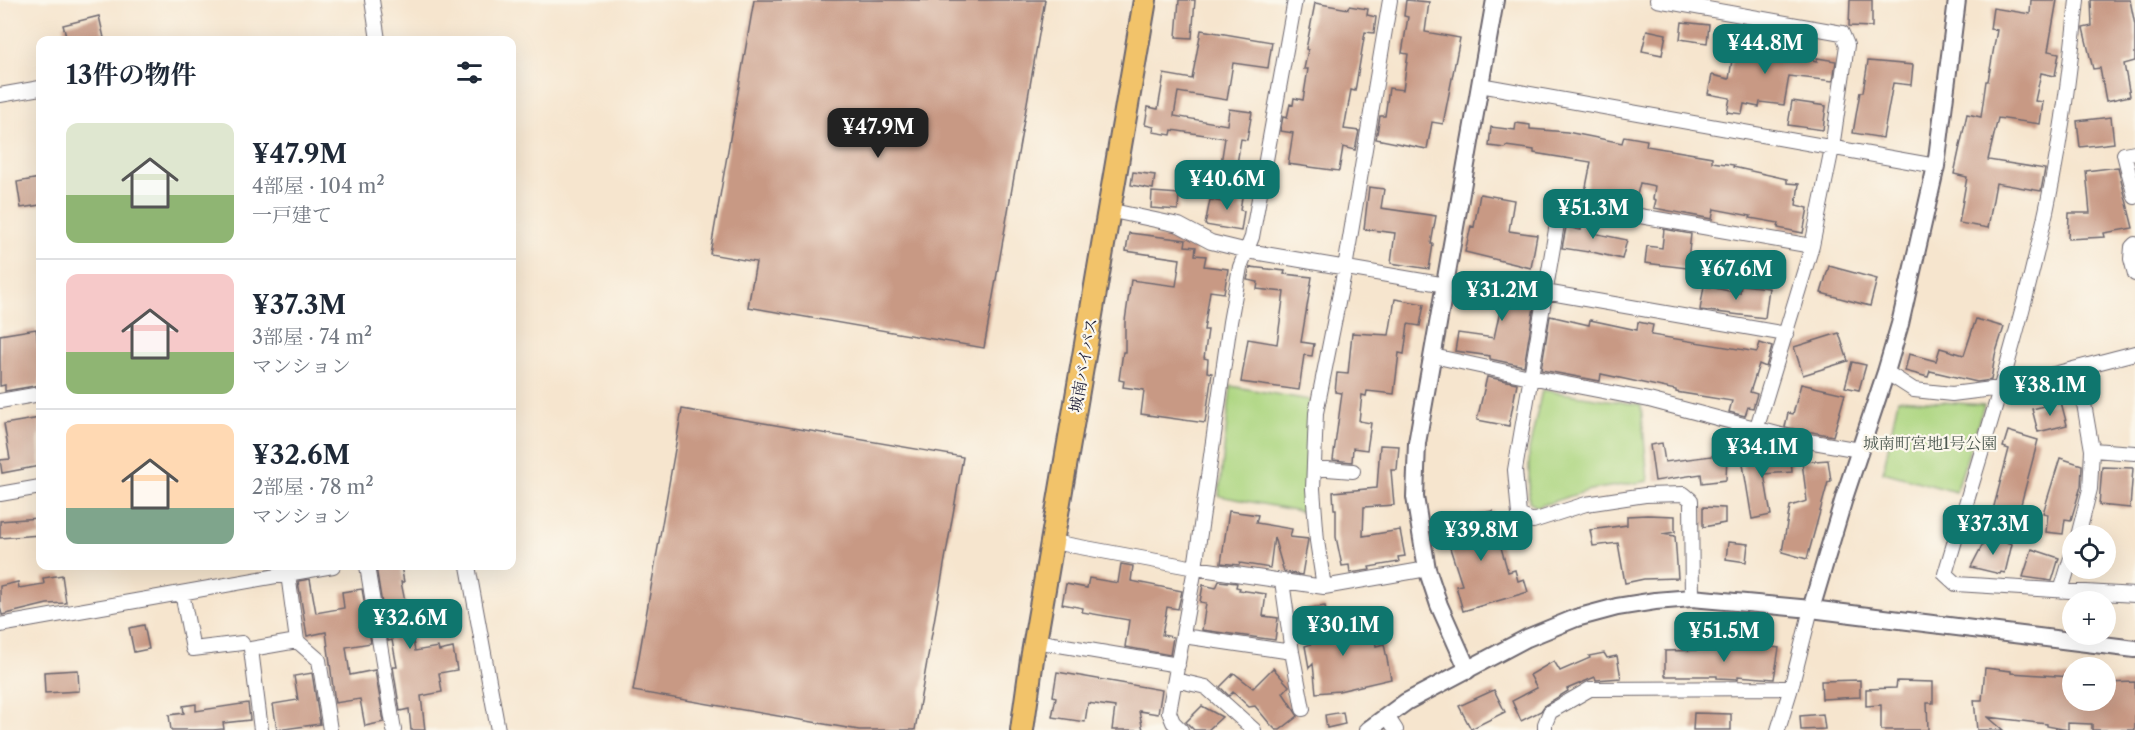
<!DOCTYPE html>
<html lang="ja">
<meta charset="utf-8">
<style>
:root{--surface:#fff;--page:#f6f6f7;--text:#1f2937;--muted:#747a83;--line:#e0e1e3;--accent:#0f766e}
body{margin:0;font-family:"Libre Caslon Text","Noto Serif JP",serif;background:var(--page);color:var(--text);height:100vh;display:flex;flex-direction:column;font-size:22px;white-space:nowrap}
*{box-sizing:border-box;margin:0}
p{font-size:20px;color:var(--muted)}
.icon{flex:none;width:33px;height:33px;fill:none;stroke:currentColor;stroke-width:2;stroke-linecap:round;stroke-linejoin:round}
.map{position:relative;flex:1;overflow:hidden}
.sheet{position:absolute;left:36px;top:36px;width:480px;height:534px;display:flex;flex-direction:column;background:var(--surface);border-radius:12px;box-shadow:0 6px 24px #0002}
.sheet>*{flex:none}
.fabs{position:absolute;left:2062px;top:525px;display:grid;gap:12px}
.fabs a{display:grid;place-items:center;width:54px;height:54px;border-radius:50%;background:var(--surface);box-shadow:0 6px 24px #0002;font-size:30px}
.price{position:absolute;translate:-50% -51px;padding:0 14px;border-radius:12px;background:var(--accent);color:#fff;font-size:20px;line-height:39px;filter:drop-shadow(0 2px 3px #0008)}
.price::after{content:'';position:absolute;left:50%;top:36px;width:18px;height:14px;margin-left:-9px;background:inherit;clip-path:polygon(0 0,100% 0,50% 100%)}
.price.active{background:#222;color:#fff}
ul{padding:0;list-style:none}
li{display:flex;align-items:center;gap:18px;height:150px;padding:0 30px}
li+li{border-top:2px solid var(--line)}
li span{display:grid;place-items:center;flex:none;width:168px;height:120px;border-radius:12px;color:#555}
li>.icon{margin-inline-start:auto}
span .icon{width:72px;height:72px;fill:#fffc;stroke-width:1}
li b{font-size:26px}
h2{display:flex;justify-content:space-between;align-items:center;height:72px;padding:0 30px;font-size:26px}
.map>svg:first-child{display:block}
.green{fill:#add681;stroke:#687c5e;stroke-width:1.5}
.building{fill:#c89984}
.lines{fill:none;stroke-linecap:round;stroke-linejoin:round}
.minor-casing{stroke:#6c666e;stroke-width:16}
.tertiary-casing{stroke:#6c666e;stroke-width:20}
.trunk-casing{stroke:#6c666e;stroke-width:26}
.minor{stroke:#fff;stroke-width:14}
.tertiary{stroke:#fff;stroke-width:16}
.trunk{stroke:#f2c36a;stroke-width:22}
.labels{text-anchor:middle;stroke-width:4.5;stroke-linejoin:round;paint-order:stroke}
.street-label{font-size:16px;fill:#22223b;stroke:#fbf7ec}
.park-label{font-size:16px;fill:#4c5850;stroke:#fbf7ec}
</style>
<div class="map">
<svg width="2135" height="730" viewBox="0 0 2135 730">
<rect width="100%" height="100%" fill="#fbf7ec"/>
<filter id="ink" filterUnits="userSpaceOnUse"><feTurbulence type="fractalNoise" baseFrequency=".0167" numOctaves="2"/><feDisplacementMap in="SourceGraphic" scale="12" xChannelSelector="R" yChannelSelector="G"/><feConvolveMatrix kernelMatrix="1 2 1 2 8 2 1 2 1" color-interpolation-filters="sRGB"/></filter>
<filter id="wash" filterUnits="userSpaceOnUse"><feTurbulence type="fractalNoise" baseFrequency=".008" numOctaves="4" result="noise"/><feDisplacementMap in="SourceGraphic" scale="24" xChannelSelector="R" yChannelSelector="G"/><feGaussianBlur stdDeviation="1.35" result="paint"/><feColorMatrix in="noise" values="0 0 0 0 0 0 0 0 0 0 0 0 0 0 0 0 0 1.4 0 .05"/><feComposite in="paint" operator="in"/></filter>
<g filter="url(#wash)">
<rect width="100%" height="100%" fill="#f6e5ce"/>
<path class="green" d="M1231 386 1310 400 1305 512 1219 496Z
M1542 390 1641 405 1648 481 1590 490 1537 507 1529 501V450Z
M1898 399 1984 405 1956 492 1883 472Z"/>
<g id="blocks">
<path class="building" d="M754 0H1045L984 348 748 307 756 262 710 254Z
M1179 0H1195L1192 38 1176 37Z
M1406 0 1429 2 1425 32 1460 38 1443 124 1432 122 1427 149 1376 139 1380 116H1385L1389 88 1403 90 1408 54 1402 53 1408 17 1404 16Z
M1850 0H1872V27L1849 26Z
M2031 0H2057L2048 51 2059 53 2055 76 2041 73 2035 101 2043 102 2040 124 1998 118 1988 160 2045 169 2041 191 1996 183 1988 228 1959 223 1967 177 1954 174 1967 114 1981 117 1986 81H1988L1997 30 1990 29 1993 8 2030 14Z
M2091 0H2130L2135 25V61L2124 64 2130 96 2106 101 2100 68 2093 69 2083 28 2092 26Z
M1315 3 1348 9 1349 6 1368 9 1367 15 1376 17 1374 33 1365 32 1355 91 1351 90 1344 129 1359 131 1355 150 1343 147 1339 171 1288 164 1293 133 1280 131 1283 117 1287 118 1290 104 1293 105 1294 98 1303 100 1308 69H1304L1308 50 1306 49Z
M99 16 104 38 92 40H67L63 25Z
M1682 22 1709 25 1707 43 1680 39Z
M1201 30 1272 42 1268 68 1233 63 1227 100 1178 92 1174 116 1227 125 1229 109 1252 112 1247 140 1241 139 1237 164 1242 165 1239 179 1219 176 1225 138 1172 130 1171 135 1153 132 1154 127 1145 125 1148 107 1158 109 1164 74 1192 79Z
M1647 30 1666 34 1662 55 1642 51Z
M1735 41 1786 48 1785 55 1817 61V58L1836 61 1833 81 1789 76 1784 105 1760 102 1759 107 1744 104 1742 114 1727 112 1730 98 1708 94 1712 75 1729 79Z
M1868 61 1913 65 1911 85 1893 83 1883 138 1853 133 1860 92H1863Z
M1792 101 1826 106 1823 130 1788 125Z
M2111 117 2114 143 2080 147 2077 121Z
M1516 123 1530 125V129L1567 132 1622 143 1624 136 1647 140 1646 146 1712 157V162L1734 165 1733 167 1787 179V183L1799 184 1796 205 1808 208 1803 233 1778 228 1779 223 1750 218 1751 216 1714 209 1712 219 1654 208 1656 200 1653 199 1655 186 1640 183 1637 195 1624 192 1621 203 1584 197 1591 162 1534 153V150L1506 146 1505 148 1489 146 1491 127 1515 130Z
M2118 167 2133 228 2104 233 2105 237 2068 239 2069 213H2090L2086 171Z
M1133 172 1155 175 1153 189 1131 185Z
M40 178V205L21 208 17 182Z
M1232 183 1244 185 1240 210 1244 211 1241 231 1205 225 1210 200 1228 203Z
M1369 187 1384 189 1381 208 1436 216 1431 244H1433L1429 269 1391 263 1395 233 1364 229Z
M1152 192 1179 194 1178 210 1151 208Z
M1480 194 1514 200 1509 231 1537 235 1531 268 1465 252 1471 226 1474 227Z
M1583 215 1595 217 1593 233 1627 240 1622 259 1588 251V252L1562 248 1566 227 1581 230Z
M1664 229 1691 234 1687 268 1645 263 1647 246 1662 248Z
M1129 233 1186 240 1185 246 1196 247 1195 255 1206 256 1204 266 1228 269 1224 293 1210 291 1204 330H1208L1204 358 1208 359 1207 372 1212 373 1205 423 1141 414 1144 390 1123 387 1124 381 1119 380 1123 352H1125V321L1131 280 1176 286 1180 259 1126 251Z
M1829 266 1877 279 1870 306 1821 293Z
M1250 267 1285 271 1284 274 1312 277 1301 342 1314 344 1312 356 1304 355 1299 390 1241 382 1248 339 1277 344 1284 292 1257 289 1258 282 1247 280Z
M1461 275 1537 289 1524 366 1490 359V356L1455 351 1458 333 1494 338 1503 297 1459 289Z
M1741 285 1769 288 1765 318 1700 310 1704 286 1740 293Z
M1395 299 1424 304 1420 326 1408 324 1404 354 1399 353 1394 394 1367 391 1366 396 1362 395 1359 421 1371 423 1367 450 1353 448 1352 462 1333 460 1342 393 1335 392 1337 373 1348 374 1352 333 1389 335Z
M1550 316 1589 325 1590 320 1637 330 1638 322 1653 325 1651 335 1757 352 1760 343 1772 347 1766 367 1759 364 1750 392 1757 394 1753 408 1748 407 1745 416 1729 412 1732 401 1676 392V390L1601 374 1600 381 1541 370Z
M1976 319 2004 327 1995 355 1991 380 1977 382 1930 371 1928 377 1905 371 1909 354 1936 361 1940 348 1964 355Z
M36 329 40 359V385L5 391V385L0 386V335Z
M1839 333 1848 361 1803 375 1794 347Z
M1852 362 1866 365 1859 390 1845 387Z
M1487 377 1517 383 1509 426 1477 420Z
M1801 384 1845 394 1833 436 1785 427 1788 413 1793 414Z
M2061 402 2067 425 2038 432 2032 409Z
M682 409 963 457 915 730H859L633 691Z
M40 418V435H38L40 466 2 473 0 460 10 459 4 424Z
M2008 431 2038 440 2020 508 2015 506 2009 527 1989 525 2009 449 2003 447Z
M1662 443 1665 462 1727 454 1726 480 1702 483 1701 474 1655 481 1650 445Z
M1380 445 1399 446 1397 470H1391L1394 505 1364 507 1363 536 1400 530 1405 556 1398 557 1399 562 1369 567 1370 570 1350 573 1349 565 1342 566 1336 537V509H1334L1333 492 1377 488Z
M1758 449 1759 458 1791 455 1792 472 1764 474 1771 515 1752 519 1741 452Z
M2060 458 2082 465 2081 486 2071 520 2065 519 2063 534 2046 532 2048 514 2043 513Z
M1828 460 1831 481 1828 482 1807 559 1782 552 1790 506 1807 501 1802 462Z
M2102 467 2133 468 2130 508 2099 505Z
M1703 507 1725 508V523L1703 527Z
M1229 511 1258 515 1256 523 1292 529 1290 537 1308 539 1302 575 1284 572 1274 537 1270 568 1240 563 1239 565 1221 563Z
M1493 511 1497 545 1500 544 1508 572 1515 570 1518 581 1524 579 1528 592 1463 611 1456 586 1462 585 1449 545 1445 520Z
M1647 515 1675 516V532L1662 534 1675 536 1678 578 1644 579 1625 583 1618 543 1593 546 1590 530 1627 525V516Z
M38 518 40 535 0 538V521Z
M1987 536 2012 544 2005 573 2001 572 2000 574 1971 567Z
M1728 542 1748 544 1746 562 1726 559Z
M2032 549 2059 558 2052 581 2023 577Z
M1121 564 1133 566 1131 581 1182 591 1178 609 1167 607 1162 635 1173 637 1170 655 1125 647 1129 620 1082 612 1083 608 1062 604 1066 584 1087 588 1089 578 1118 583Z
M386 566H401L404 582H401L415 651 438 647 439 651 453 648 457 670 439 673 442 692 421 696 425 730H411L409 709 400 711 393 667H397L392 640 388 641 376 567Z
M62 575 66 603 47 604 2 615 0 607V586L18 582 19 588 44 584 43 578Z
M310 579 316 613 344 608 342 592 362 589 371 643 346 647 350 675 375 670 384 722 365 726 360 699 335 703 326 632 307 636 298 581Z
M1219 581 1237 583 1236 587 1240 588 1239 590 1266 594 1263 616 1278 618 1275 640 1202 630 1206 603 1200 602 1203 585 1216 588Z
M1325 606 1332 644 1374 634 1376 646 1384 644 1391 679 1339 691 1316 693 1313 664 1309 668 1305 646 1311 644 1305 609Z
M144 625 149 649 134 652 129 628Z
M1750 644 1779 648 1774 679 1738 676V679L1717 678V676H1665V651L1750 649Z
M1604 653 1607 658 1617 656 1621 678 1596 680 1595 677 1567 689 1568 691 1545 705 1541 711 1521 721 1512 701 1537 688 1530 675 1554 661 1560 671 1590 658 1589 656Z
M1273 668 1289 686 1283 693 1298 716 1280 730H1276L1270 724 1255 706 1249 707 1233 692 1229 696 1220 687 1234 673 1253 688Z
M1985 668 2011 671V673L2073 677V700H2106V683L2135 682V730H2092V724L2068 723V730L2047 726V724L1988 717 2003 730H1977L1974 700H1982Z
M78 670 79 691 45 693 44 672Z
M1057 672 1162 690 1158 714 1139 711 1143 730H1112L1115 707 1088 703 1085 722 1052 717 1056 697 1053 696Z
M312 673 320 724 277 730 273 704 298 700 294 676Z
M1860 680V697L1822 699 1821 681Z
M1897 681 1933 682V703H1927L1928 730H1881V705L1866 706V689L1896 688Z
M1494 690 1505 712 1471 729 1459 706Z
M248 703 250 720 223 723 224 729 213 730H171L169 715 184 713 183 706 196 704V711Z
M1202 706 1222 717 1208 730H1194L1186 722Z
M1343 712 1345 724 1327 728 1325 715Z
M1694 713 1731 714V730H1693Z
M1823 714 1825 729 1801 730 1800 716Z"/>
</g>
</g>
<g filter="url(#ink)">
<use href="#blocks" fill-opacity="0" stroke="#6c666e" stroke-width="1.5"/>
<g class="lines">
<g class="minor-casing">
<path id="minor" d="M372 0 378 40
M1657 0 1842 33 1847 45 1832 148 1812 246 1757 427
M2077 0C2069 80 2059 159 2040 238 2014 351 1978 462 1945 574L1956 584 2135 595
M1480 85 1936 166
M0 95 40 88
M2135 152 2124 154 2135 197
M1108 210 1179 225 1211 242 1248 251 1446 285
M2135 244 2132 247 2131 259 2135 274
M1545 292 1786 334
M1433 356 1530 377 1649 400 1796 439 1860 450
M1886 372 1914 390 1952 394 2000 388 2135 353
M0 401 40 394
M2092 450 2135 453
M1314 468 1353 471
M0 494 40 487
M2078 536 2090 489 2092 450 2078 369
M1053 542 1195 568 1324 587 1427 569
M367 566 394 730
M468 566 498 730
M288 574 297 641 319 660 330 730
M1282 581 1292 652 1303 709
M1324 587 1317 541 1313 489 1316 413 1345 268 1390 0
M2061 591 2073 551
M182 593 193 649 242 643
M1692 598 1691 500 1684 494 1645 495 1586 504 1533 521 1519 515 1515 470 1559 212 1571 204 1812 246
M0 625 333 566
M1183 636 1292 652
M1035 641 1178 665
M1175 680 1206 687 1254 730
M1387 716 1396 730
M261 730 251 649 297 641
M1181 730 1173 722 1169 712 1195 568 1230 322 1240 267 1252 237 1295 0
M1545 730V724L1550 712 1590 689 1791 688
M1778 730 1791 688 1811 609"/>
</g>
<g class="tertiary-casing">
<path id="tertiary" d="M1811 609 1845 495 1886 372 1900 324 1936 166 1957 0
M1468 670 1439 605 1427 569 1415 497 1417 443 1495 0
M1368 730 1406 702 1527 638 1576 618 1617 607 1655 601 1692 598 1811 609 2135 649"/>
</g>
<g class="trunk-casing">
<path id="trunk" d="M1022 730 1032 659 1145 0"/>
</g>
<use href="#minor" class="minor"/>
<use href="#tertiary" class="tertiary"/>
<use href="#trunk" class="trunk"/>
</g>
</g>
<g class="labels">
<g class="street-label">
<text transform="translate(1083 365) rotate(-80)" y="6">城南バイパス</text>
</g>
<g class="park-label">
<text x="1930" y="449">城南町宮地1号公園</text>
</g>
</g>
</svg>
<div class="fabs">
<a><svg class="icon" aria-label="locate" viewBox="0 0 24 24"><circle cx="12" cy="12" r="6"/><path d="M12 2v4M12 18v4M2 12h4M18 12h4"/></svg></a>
<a>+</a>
<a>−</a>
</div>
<b class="price" style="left:1765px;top:75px">¥44.8M</b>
<b class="price active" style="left:878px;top:159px">¥47.9M</b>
<b class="price" style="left:1227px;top:211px">¥40.6M</b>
<b class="price" style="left:1593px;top:240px">¥51.3M</b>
<b class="price" style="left:1736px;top:301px">¥67.6M</b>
<b class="price" style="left:1502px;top:322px">¥31.2M</b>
<b class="price" style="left:2050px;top:417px">¥38.1M</b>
<b class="price" style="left:1762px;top:479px">¥34.1M</b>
<b class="price" style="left:1993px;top:556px">¥37.3M</b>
<b class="price" style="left:1481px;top:562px">¥39.8M</b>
<b class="price" style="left:410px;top:650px">¥32.6M</b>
<b class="price" style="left:1343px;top:657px">¥30.1M</b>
<b class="price" style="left:1724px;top:663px">¥51.5M</b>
<section class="sheet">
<h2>13件の物件<svg class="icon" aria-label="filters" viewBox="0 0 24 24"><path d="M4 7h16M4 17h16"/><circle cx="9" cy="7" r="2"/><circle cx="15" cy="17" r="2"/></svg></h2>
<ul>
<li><span style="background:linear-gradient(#dfe7d0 60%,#8fb573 0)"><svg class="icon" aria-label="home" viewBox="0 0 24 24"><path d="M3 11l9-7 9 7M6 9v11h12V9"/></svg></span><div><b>¥47.9M</b><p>4部屋 · 104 m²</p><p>一戸建て</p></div></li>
<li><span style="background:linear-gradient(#f6c9c9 65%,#8fb573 0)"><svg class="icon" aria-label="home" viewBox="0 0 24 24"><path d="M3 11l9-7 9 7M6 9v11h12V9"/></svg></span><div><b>¥37.3M</b><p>3部屋 · 74 m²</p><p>マンション</p></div></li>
<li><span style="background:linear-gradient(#ffd9b3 70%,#7fa58c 0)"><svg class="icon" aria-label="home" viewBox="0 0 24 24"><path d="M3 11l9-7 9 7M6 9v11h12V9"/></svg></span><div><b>¥32.6M</b><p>2部屋 · 78 m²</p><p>マンション</p></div></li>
</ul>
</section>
</div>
